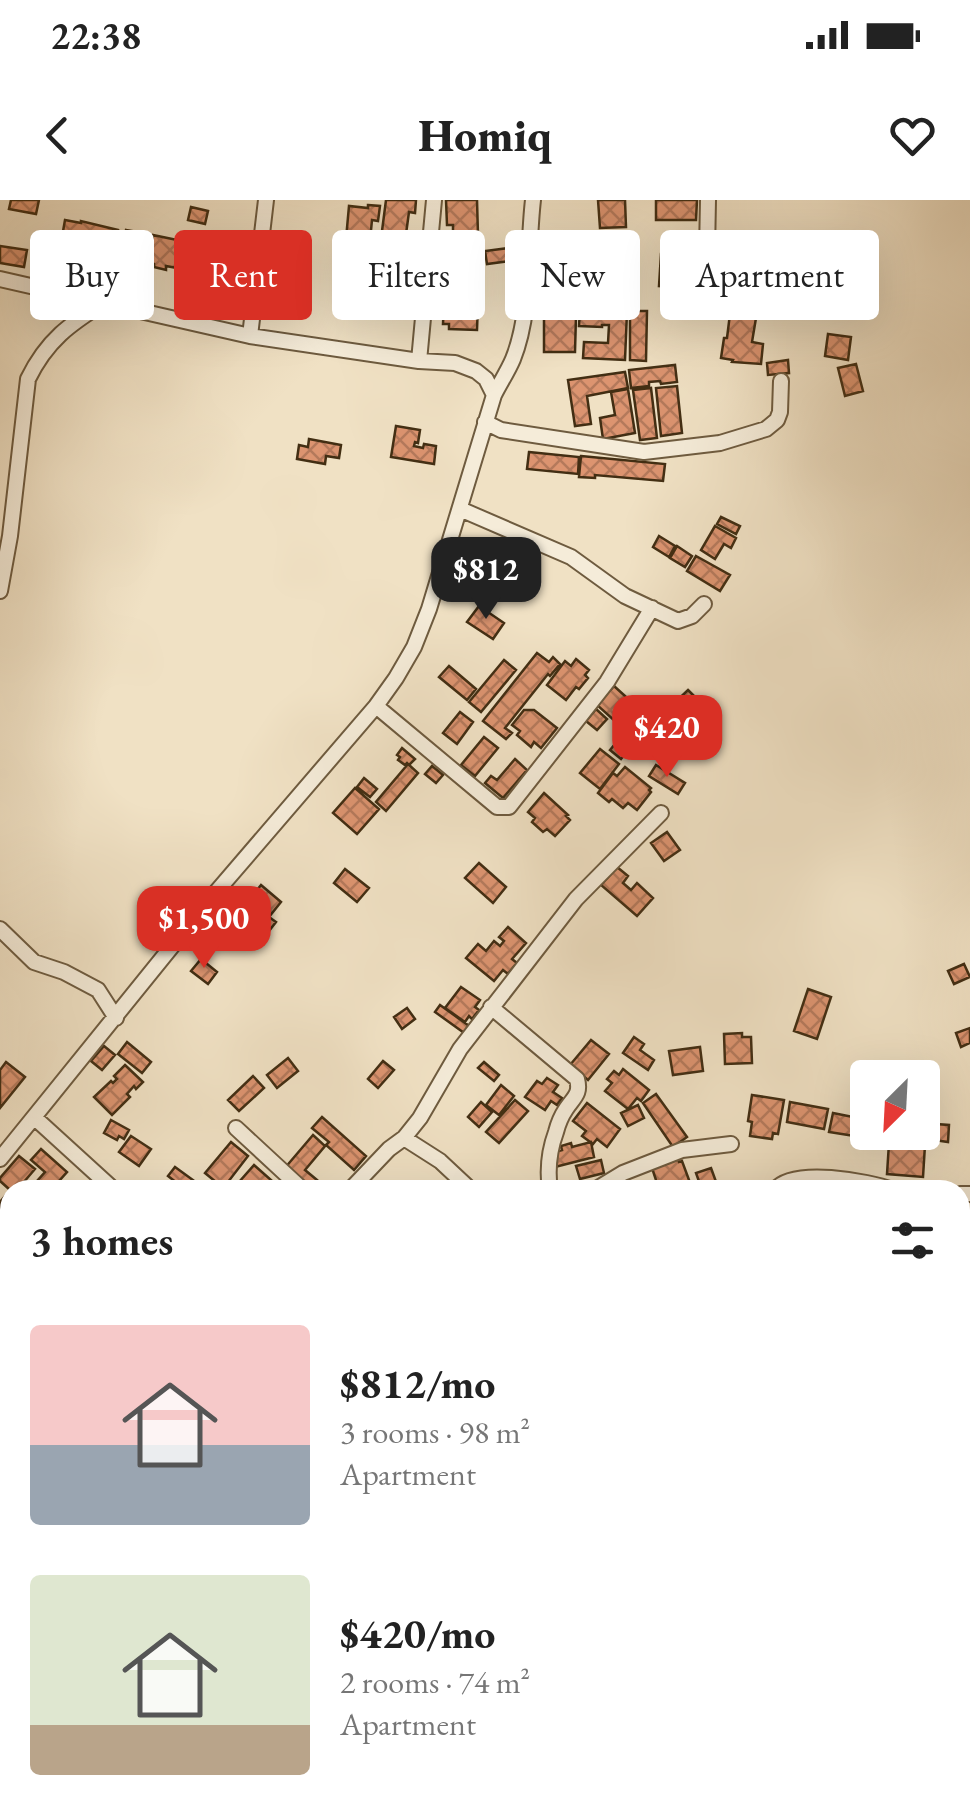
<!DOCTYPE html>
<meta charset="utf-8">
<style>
:root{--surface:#fff;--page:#f6f6f6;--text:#222;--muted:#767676;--accent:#d93025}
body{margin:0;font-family:"EB Garamond",serif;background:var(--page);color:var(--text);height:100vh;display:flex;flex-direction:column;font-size:38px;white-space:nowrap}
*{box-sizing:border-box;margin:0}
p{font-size:32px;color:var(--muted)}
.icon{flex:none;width:55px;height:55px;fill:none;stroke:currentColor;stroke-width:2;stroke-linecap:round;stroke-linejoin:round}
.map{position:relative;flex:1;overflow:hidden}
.drawer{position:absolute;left:0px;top:980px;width:970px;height:640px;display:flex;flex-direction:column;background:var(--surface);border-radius:30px 30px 0 0;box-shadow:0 10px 40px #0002}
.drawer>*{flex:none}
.guide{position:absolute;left:30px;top:30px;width:910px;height:90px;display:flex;gap:20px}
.needle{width:65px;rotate:204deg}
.tools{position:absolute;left:850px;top:860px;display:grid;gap:20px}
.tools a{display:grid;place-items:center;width:90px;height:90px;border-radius:10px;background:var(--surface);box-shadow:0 10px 40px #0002;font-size:50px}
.price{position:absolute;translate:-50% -85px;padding:0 22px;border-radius:20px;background:var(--accent);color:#fff;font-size:32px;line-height:65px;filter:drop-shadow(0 2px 5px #0008)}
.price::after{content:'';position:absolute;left:50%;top:60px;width:30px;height:22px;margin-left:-15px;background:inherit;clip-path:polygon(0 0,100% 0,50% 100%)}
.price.active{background:#222;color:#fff}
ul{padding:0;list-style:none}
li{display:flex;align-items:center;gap:30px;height:250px;padding:0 30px}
li span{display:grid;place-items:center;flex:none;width:280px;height:200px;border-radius:10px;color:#555}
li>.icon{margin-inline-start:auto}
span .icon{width:120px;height:120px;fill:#fffc;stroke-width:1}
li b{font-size:42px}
h2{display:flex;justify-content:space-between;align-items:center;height:120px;padding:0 30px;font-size:42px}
.tag{padding:0 35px;border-radius:10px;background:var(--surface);box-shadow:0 10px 40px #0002;font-size:35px;line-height:90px}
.tag.active{background:var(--accent);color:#fff}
.status{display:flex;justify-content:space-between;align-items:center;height:70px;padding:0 50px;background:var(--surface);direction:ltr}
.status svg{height:28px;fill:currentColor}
header{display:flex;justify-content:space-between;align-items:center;height:130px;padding:0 30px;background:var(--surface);font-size:45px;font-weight:800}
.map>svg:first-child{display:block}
.building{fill:url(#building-cross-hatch);stroke:#422e13;stroke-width:2.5}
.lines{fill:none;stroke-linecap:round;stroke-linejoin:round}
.street-casing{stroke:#6e5b3f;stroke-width:18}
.primary-casing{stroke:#422e13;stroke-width:26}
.street{stroke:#f5ecd9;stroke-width:14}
.primary{stroke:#e8c082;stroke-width:22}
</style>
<div class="status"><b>22:38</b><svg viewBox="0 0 49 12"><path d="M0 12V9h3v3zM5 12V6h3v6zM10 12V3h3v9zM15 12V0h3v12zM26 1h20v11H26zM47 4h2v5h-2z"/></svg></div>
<header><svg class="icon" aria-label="back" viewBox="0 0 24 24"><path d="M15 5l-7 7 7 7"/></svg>Homiq<svg class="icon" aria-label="heart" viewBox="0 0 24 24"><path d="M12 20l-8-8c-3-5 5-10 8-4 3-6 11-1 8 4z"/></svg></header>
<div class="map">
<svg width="970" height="1620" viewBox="0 0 970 1620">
<defs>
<pattern id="building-cross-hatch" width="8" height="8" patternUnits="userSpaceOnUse" patternTransform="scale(2.5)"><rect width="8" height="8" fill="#dc9470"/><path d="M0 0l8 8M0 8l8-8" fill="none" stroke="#b4795b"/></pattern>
</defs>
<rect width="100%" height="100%" fill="#f0e1c4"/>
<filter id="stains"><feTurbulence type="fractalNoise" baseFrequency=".002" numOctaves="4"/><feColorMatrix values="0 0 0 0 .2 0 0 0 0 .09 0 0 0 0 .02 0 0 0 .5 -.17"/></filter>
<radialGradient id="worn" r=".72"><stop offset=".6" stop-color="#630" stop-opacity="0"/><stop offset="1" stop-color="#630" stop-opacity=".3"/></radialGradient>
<path class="building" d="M11 0H39L36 14 9 9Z
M386 0H416L415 13 409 12 406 34 382 31Z
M446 0H477L478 35 453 36V25H447Z
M598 0H625L626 27 600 28Z
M656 0H697L696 20H656Z
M368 5 380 6 378 21 372 20 370 41 346 39 349 6 368 8Z
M191 7 208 11 205 24 188 20Z
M65 20 81 23V21L118 30 112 65 72 59 73 57 59 54Z
M126 30 143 33 137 68 119 65Z
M153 35 182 41 177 68 166 66V70L154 67V64L148 62Z
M0 46 27 50 24 67 0 63Z
M341 48 365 51 364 63H366L360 93 336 90Z
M509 48 510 61 487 64 485 51Z
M279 49 306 54 305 64H307L301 83 270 77 272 66 276 67Z
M661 54 694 57 693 79 676 77V87L659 86Z
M782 55 800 58 795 84 777 81Z
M540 57 559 58V73H563L562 85H559V100L534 99V77H540Z
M58 62 74 65V67L79 68 76 88 50 84 52 71 57 72Z
M608 64 626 65 625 104H610V95L599 94 598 103 583 102 584 65 608 66Z
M180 68 211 74 207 93 177 87Z
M444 102 478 103 477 130 449 129V124H443Z
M580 109 627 112 625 160 583 158 584 142 608 143 609 125H602V127L579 126Z
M630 111H647L646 161 630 160Z
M730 114 756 118 752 142 763 144 761 164 732 162 733 160 721 158 724 138H727Z
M544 115 576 116 575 152H544Z
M828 134 851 137 848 160 825 156Z
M788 160 789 173 768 175 767 163Z
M856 164 863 191 845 196 838 168Z
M675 165 677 182 661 184 660 181 649 182V186L631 188 629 170Z
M625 172 628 188 587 196 591 224 575 226 568 180Z
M677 186 682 233 661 236 656 188Z
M651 188 657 238 640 240 633 190Z
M628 189 635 233 603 239 600 218 615 215 611 192Z
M396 226 420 230 418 243 415 242 414 246 423 248 424 244 436 246 434 264 391 257Z
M309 239 341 245 339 258 326 256 325 264 297 259 299 245 308 247Z
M529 252 579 257 578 274 527 269Z
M581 256 665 264 663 281 595 275V278L579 277Z
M721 317 740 326 736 334 717 324Z
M715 326 736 338 731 348 724 344 715 359 701 350Z
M659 336 675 346 669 357 653 347Z
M677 346 692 356 685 367 670 358Z
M696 356 730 375 720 391 687 371Z
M479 406 504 423 493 439 467 422Z
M537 453 549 462 553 457 560 464 550 476 548 474 505 528 512 533 506 539 483 521Z
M576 459 589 470 585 475 588 478 579 489 576 487 566 500 547 485 565 461 571 466Z
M504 460 516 470 481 512 469 502Z
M449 466 476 489 467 500 439 477Z
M614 486 635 505 631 509 634 512 624 523 620 519 617 523 597 505Z
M688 490 710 512 706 516 717 528 702 542 668 509Z
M596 509 607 519 597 530 586 521Z
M524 510H534L557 528 541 548 534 542 531 547 517 535 520 531 512 525Z
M643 510 654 518 621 559 610 550Z
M460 512 473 522 457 544 443 533Z
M484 537 498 548 475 576 461 565Z
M402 548 415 559 409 565 407 563 405 565 398 560 400 557 397 555Z
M600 549 619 564 600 589 580 573Z
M515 559 527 570 503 598 485 583 491 576 497 580Z
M408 564 418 573 386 611 376 602Z
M656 565 685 583 678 594 649 576Z
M432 566 443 575 436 583 425 574Z
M625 567 651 588 649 590 651 592 637 610 628 603 623 608 612 599 609 602 598 593 613 573 617 576Z
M364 578 377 589 370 597 357 587Z
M355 588 379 609 357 634 333 613Z
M544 593 568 615 566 616 570 620 555 636 547 629 543 632 532 622 535 618 528 612Z
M667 632 680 650 664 661 651 643Z
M479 663 506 687 493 703 465 678Z
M617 667 628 676 623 683 631 690 637 683 653 698 637 716 601 685Z
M345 669 369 688 357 702 334 683Z
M261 685 281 702 269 717 276 722 269 731 242 709Z
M508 727 526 743 512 759 517 763 508 774 503 770 494 781 466 758 478 744 486 751 494 741 500 746 504 741 499 737Z
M201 759 217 772 208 784 191 771Z
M964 764 970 777 954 784 948 771Z
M461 787 480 800 475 807 479 810 472 819 469 816 465 822 445 808Z
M808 789 831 797 817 839 794 831Z
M440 805 472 828 467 835 435 812Z
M407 808 415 819 402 829 394 817Z
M970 828V843L961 847 956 833Z
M742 833V837H751L752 863 725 864 724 834Z
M634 837 644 844 640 850 654 860 648 870 623 853Z
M591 840 609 854 588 880 570 865Z
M127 842 151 862 142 873 118 854Z
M104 846 115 855 102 870 91 861Z
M700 847 703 871 673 875 669 851Z
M288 858 298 871 277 888 267 875Z
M383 861 394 870 378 888 368 879Z
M6 862 25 877 0 908V870Z
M484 862 499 875 494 881 478 868Z
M125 865 143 882 136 889 134 886 127 894 130 897 112 915 94 897 111 881 113 883 117 879 114 876Z
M623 869 649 890 641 901 637 898 628 909 605 891 612 883 607 879 614 871 619 875Z
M253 876 264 888 239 911 228 900Z
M547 878 558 885 553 892 562 898 557 905 551 901 545 910 525 897 537 881 542 884Z
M501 885 514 896 499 915 486 905Z
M656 894 687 937 673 947 643 903Z
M752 895 784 900 778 934 773 933 772 939 750 936 752 922 748 921Z
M515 900 528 911 499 943 486 932Z
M481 902 492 912 479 927 468 917Z
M790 902 828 909 824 929 787 922Z
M587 903 620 929 607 947 597 939 593 944 582 936 586 931 573 921Z
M638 905 644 918 628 926 621 913Z
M833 913 868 920V932H881L880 940 829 932Z
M322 917 366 956 354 970 326 945 329 942 312 928Z
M111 920 129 930 124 939 119 936 117 940 104 933Z
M922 923 949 925 948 942 934 940 935 937 892 933 922 932Z
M313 935 325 946 305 970 317 980 309 990 284 969Z
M131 936 151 949 139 966 119 952Z
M231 942 248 956 228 982 222 987 205 973Z
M591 942 594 957 555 967 551 953 562 950 561 946 571 943 572 947Z
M889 943 925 945 923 977 887 974Z
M41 949 67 972 51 990H29L45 972 31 960Z
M19 956 35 969 17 990H10L0 981V978Z
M678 959 679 962 682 961 689 980 685 981 687 986 674 990H668L665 983 658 986 652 968Z
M601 960 604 973 580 979 576 966Z
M254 965 271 980 261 990H232Z
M175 967 197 983 192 990H186L168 976Z
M711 968 719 990H702L696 973Z
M6 995 10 998V1038L0 1051V1002Z"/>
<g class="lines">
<g class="street-casing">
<path id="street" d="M0 79 250 136
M706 104 708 0
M419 161 434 0
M494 195C500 183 508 171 513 159 532 112 527 51 533 0
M485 222 501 230 644 252 720 243 766 229 777 220 780 212 781 181
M460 309 571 357 625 396 678 421 692 416 704 404
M0 391 10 336 28 179C47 140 70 124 105 102
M376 506 497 607H509L607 482 652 408
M0 729 34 762 64 772 98 790 116 818
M491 807 577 879C581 894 574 897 566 909 562 915 558 924 556 932 549 951 547 970 550 990
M35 918 114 990
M236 928 303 990
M404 938 440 961 471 990
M0 959 211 698 376 506 396 478 414 447 429 409 494 195 486 179 476 171 455 163 419 161 250 136 266 0
M350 990 389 949 404 938 420 918 460 849 576 699 661 613
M595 990 623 973 682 950 731 944
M775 990C793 967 867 981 893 990
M960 994H970
M960 1059 970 1057
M0 1074 10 1081
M960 1120 970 1136
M744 1610 748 1620
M76 1620 83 1610"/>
</g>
<g class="primary-casing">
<path id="primary" d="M960 1498 970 1499
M554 1620 572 1610"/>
</g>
<use href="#street" class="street"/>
<use href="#primary" class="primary"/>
</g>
<rect width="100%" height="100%" filter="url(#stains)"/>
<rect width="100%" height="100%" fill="url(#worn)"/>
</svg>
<div class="tools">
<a><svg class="needle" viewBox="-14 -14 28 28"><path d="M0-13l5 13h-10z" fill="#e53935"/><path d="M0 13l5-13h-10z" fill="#767676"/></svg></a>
</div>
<b class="price active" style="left:486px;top:422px">$812</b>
<b class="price" style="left:667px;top:580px">$420</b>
<b class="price" style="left:204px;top:771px">$1,500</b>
<div class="guide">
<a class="tag">Buy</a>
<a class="tag active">Rent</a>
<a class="tag">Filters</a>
<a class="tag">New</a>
<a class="tag">Apartment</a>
</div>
<section class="drawer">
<h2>3 homes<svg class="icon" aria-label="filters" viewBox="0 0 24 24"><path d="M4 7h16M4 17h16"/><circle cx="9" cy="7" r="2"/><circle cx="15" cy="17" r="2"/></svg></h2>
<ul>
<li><span style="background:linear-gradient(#f6c9c9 60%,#9aa5b1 0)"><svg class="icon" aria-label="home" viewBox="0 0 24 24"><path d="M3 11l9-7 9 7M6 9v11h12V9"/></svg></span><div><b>$812/mo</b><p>3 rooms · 98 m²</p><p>Apartment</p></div></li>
<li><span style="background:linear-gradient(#dfe7d0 75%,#b9a48a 0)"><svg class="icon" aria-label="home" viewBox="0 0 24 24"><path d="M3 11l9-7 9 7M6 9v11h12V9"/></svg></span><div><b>$420/mo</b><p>2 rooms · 74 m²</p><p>Apartment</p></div></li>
</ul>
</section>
</div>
